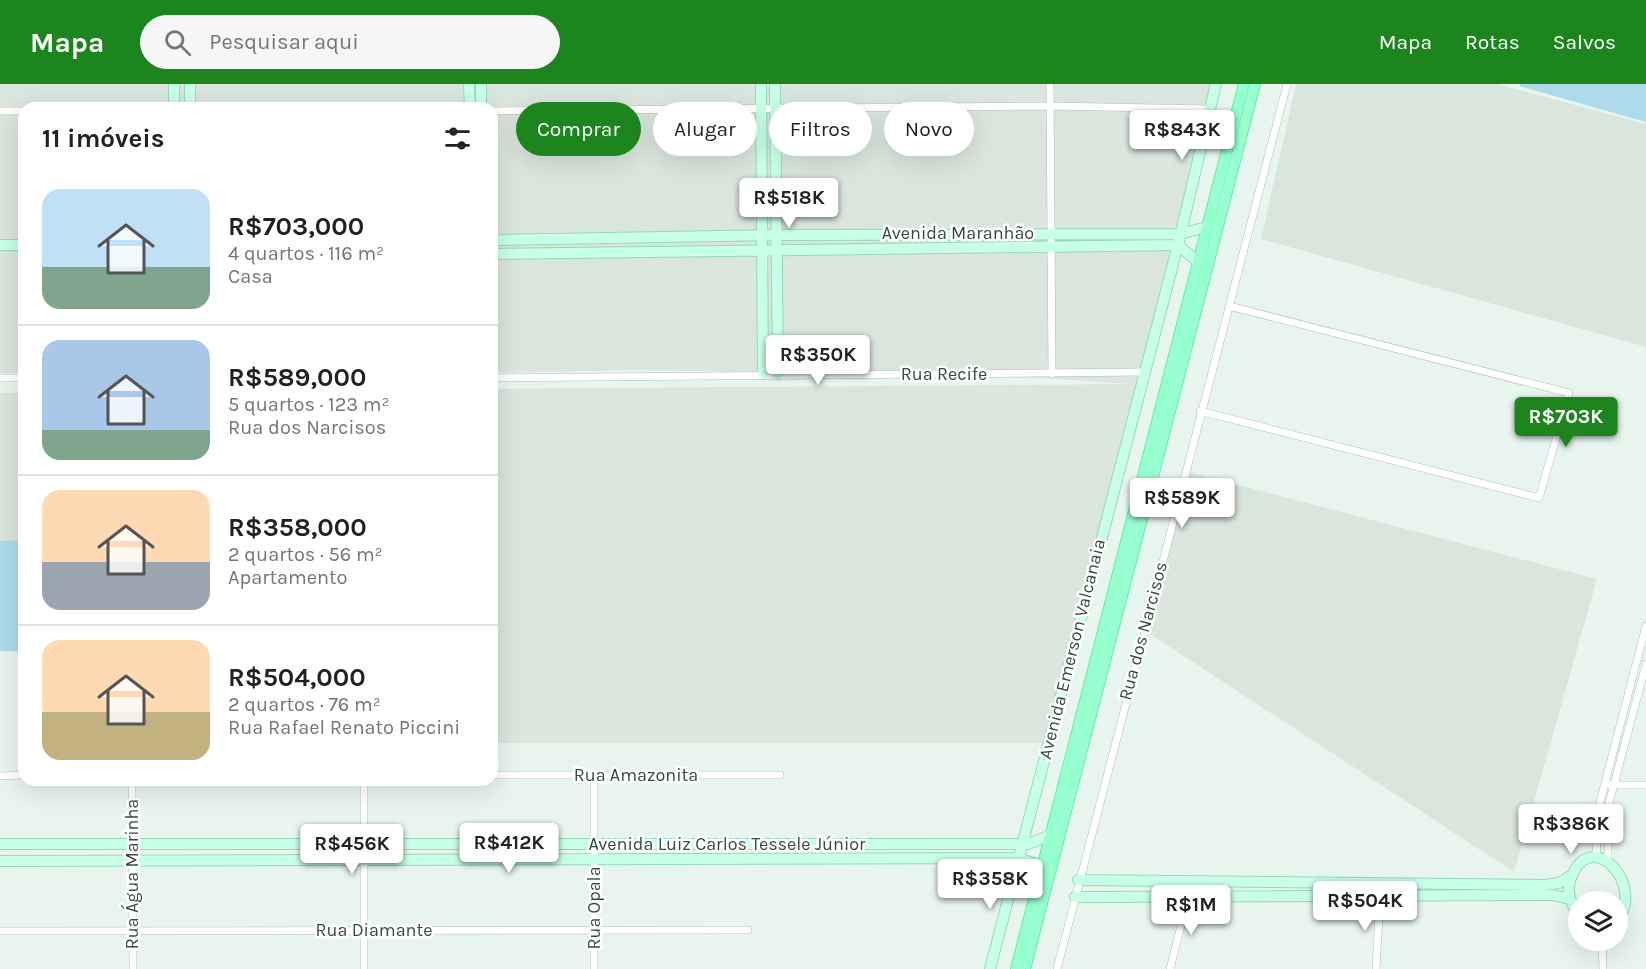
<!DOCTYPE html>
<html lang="pt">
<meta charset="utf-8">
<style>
:root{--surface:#fff;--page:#f6f6f6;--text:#202124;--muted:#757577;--line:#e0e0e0;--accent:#1d851d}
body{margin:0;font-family:Karla,sans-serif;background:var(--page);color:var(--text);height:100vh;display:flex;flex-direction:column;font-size:22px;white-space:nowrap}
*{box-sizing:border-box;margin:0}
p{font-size:20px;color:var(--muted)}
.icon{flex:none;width:33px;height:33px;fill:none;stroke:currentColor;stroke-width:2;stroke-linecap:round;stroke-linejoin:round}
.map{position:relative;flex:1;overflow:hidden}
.side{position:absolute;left:18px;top:18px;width:480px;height:684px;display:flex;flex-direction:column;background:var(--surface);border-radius:18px;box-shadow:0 6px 24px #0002}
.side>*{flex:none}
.top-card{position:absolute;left:516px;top:18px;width:570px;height:54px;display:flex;gap:12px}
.controls{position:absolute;left:1568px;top:807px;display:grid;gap:12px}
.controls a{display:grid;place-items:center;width:60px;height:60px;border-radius:50%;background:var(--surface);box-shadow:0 6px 24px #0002;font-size:30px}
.price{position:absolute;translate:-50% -51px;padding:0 14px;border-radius:6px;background:#fff;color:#222;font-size:20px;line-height:39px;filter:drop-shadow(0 2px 3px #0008)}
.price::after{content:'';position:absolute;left:50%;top:36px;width:18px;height:14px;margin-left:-9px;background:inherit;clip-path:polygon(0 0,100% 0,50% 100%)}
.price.current{background:var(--accent);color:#fff}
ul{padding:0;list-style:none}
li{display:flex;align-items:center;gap:18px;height:150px;padding:0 24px}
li+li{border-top:2px solid var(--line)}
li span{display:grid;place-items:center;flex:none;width:168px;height:120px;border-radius:18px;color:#555}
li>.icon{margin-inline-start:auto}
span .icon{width:72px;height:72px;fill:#fffc;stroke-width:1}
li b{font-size:26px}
h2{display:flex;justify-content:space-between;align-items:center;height:72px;padding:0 24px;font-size:26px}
.chip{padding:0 21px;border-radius:27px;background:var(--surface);box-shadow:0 6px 24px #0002;font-size:21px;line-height:54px}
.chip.current{background:var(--accent);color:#fff}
header{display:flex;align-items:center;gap:36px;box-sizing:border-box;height:84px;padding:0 30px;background:var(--accent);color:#fff}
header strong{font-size:28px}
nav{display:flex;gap:33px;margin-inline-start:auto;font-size:21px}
.search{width:420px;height:54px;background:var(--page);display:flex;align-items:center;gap:15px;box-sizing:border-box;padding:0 21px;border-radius:33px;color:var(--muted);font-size:22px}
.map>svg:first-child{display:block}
.industrial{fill:#dae5de}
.green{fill:#aedaec}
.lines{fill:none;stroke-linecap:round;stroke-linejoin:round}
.street-casing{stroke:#aac2b5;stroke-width:8}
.secondary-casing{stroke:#94d9bb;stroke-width:12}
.primary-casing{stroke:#5eedab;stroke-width:12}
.street{stroke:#fff;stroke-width:7}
.secondary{stroke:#c8ffe9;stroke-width:10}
.primary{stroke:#97ffd0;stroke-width:10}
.labels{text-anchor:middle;stroke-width:5;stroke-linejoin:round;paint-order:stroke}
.street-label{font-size:18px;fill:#36493f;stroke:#fff}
</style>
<header>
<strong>Mapa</strong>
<div class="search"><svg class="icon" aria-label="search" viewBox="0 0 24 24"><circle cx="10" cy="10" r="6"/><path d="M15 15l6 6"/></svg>Pesquisar aqui</div>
<nav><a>Mapa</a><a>Rotas</a><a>Salvos</a></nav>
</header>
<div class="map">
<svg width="1646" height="885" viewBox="0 0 1646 885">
<rect width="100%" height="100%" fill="#e8f5ef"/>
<path class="industrial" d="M0 0H1212L1047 659H492V305L1129 300 1044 294 640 286 492 289V24H24V289H0Z
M1296 0H1497L1646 40V263L1261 155Z
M0 309H24V459H0Z
M1189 388 1597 495 1514 788 1147 548Z"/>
<path class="green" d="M1520 0H1646V38L1519 2Z
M24 456V567H0V457Z"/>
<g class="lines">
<g class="street-casing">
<path id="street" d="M1050 0 1052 290
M0 27H24
M492 27 1050 22 1209 25
M0 294H24
M492 294 1143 288
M1200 327 1539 414 1569 309 1229 222
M492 691H780
M594 691V885
M0 692 24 691
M132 696 133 885
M364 696V885
M1610 701H1646
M1596 774 1599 722 1646 542
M1608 774V723L1646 580
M0 847 748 846
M1602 856 1603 885
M1057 885 1287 0
M1170 885 1188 814
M1376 885 1380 813"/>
</g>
<g class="secondary-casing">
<path id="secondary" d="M190 0V24
M469 0 470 24
M481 0V24
M761 0 763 290
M775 0 778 290
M174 24V0
M492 156 775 151 1180 150 1207 143
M0 161H24
M1178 161 1198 178
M492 170 1178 161
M0 760H1028L1051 751
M0 777 1018 774 1033 779 1041 790
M1078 796 1544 801 1559 799 1572 791
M1075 813 1553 811 1570 815
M1578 829C1570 819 1566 807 1571 794 1592 740 1646 803 1617 836
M990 885 1178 161 1216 0"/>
</g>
<g class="primary-casing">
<path id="primary" d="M1016 885 1244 0
M1025 885 1255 0"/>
</g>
<use href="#street" class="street"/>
<use href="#secondary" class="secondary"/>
<use href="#primary" class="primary"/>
</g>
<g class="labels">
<g class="street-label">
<text x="958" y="155">Avenida Maranhão</text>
<text x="944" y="296">Rua Recife</text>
<text transform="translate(1143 547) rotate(-75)" y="6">Rua dos Narcisos</text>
<text transform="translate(1072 565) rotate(-76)" y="6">Avenida Emerson Valcanaia</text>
<text x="636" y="697">Rua Amazonita</text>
<text x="727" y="766">Avenida Luiz Carlos Tessele Júnior</text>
<text transform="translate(132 790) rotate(-90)" y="6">Rua Água Marinha</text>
<text transform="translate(594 824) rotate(-90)" y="6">Rua Opala</text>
<text x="374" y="852">Rua Diamante</text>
</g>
</g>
</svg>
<div class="controls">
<a><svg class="icon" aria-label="layers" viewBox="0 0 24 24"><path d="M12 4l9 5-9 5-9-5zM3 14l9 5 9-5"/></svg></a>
</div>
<b class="price" style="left:1182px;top:77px">R$843K</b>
<b class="price" style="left:789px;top:145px">R$518K</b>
<b class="price" style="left:818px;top:302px">R$350K</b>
<b class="price current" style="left:1566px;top:364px">R$703K</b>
<b class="price" style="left:1182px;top:445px">R$589K</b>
<b class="price" style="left:1571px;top:771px">R$386K</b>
<b class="price" style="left:509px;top:790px">R$412K</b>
<b class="price" style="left:352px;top:791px">R$456K</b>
<b class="price" style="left:990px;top:826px">R$358K</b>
<b class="price" style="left:1365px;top:848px">R$504K</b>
<b class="price" style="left:1191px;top:852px">R$1M</b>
<div class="top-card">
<a class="chip current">Comprar</a>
<a class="chip">Alugar</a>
<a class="chip">Filtros</a>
<a class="chip">Novo</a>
</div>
<section class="side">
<h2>11 imóveis<svg class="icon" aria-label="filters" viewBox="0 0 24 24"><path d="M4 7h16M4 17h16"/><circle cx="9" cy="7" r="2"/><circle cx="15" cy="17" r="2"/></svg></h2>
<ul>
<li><span style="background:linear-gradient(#bfe0f5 65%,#7fa58c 0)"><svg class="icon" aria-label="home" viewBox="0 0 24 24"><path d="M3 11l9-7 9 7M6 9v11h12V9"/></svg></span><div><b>R$703,000</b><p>4 quartos · 116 m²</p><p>Casa</p></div></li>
<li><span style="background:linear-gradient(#a9c7e8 75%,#7fa58c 0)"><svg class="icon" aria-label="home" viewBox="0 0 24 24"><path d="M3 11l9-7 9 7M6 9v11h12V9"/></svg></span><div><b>R$589,000</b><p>5 quartos · 123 m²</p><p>Rua dos Narcisos</p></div></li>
<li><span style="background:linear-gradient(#ffd9b3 60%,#9aa5b1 0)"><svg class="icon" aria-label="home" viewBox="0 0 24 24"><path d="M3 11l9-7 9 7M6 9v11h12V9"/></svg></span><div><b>R$358,000</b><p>2 quartos · 56 m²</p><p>Apartamento</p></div></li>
<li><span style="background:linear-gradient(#ffd9b3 60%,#c2b280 0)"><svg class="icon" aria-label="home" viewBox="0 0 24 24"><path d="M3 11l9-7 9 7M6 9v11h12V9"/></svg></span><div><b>R$504,000</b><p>2 quartos · 76 m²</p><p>Rua Rafael Renato Piccini</p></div></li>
</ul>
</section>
</div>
